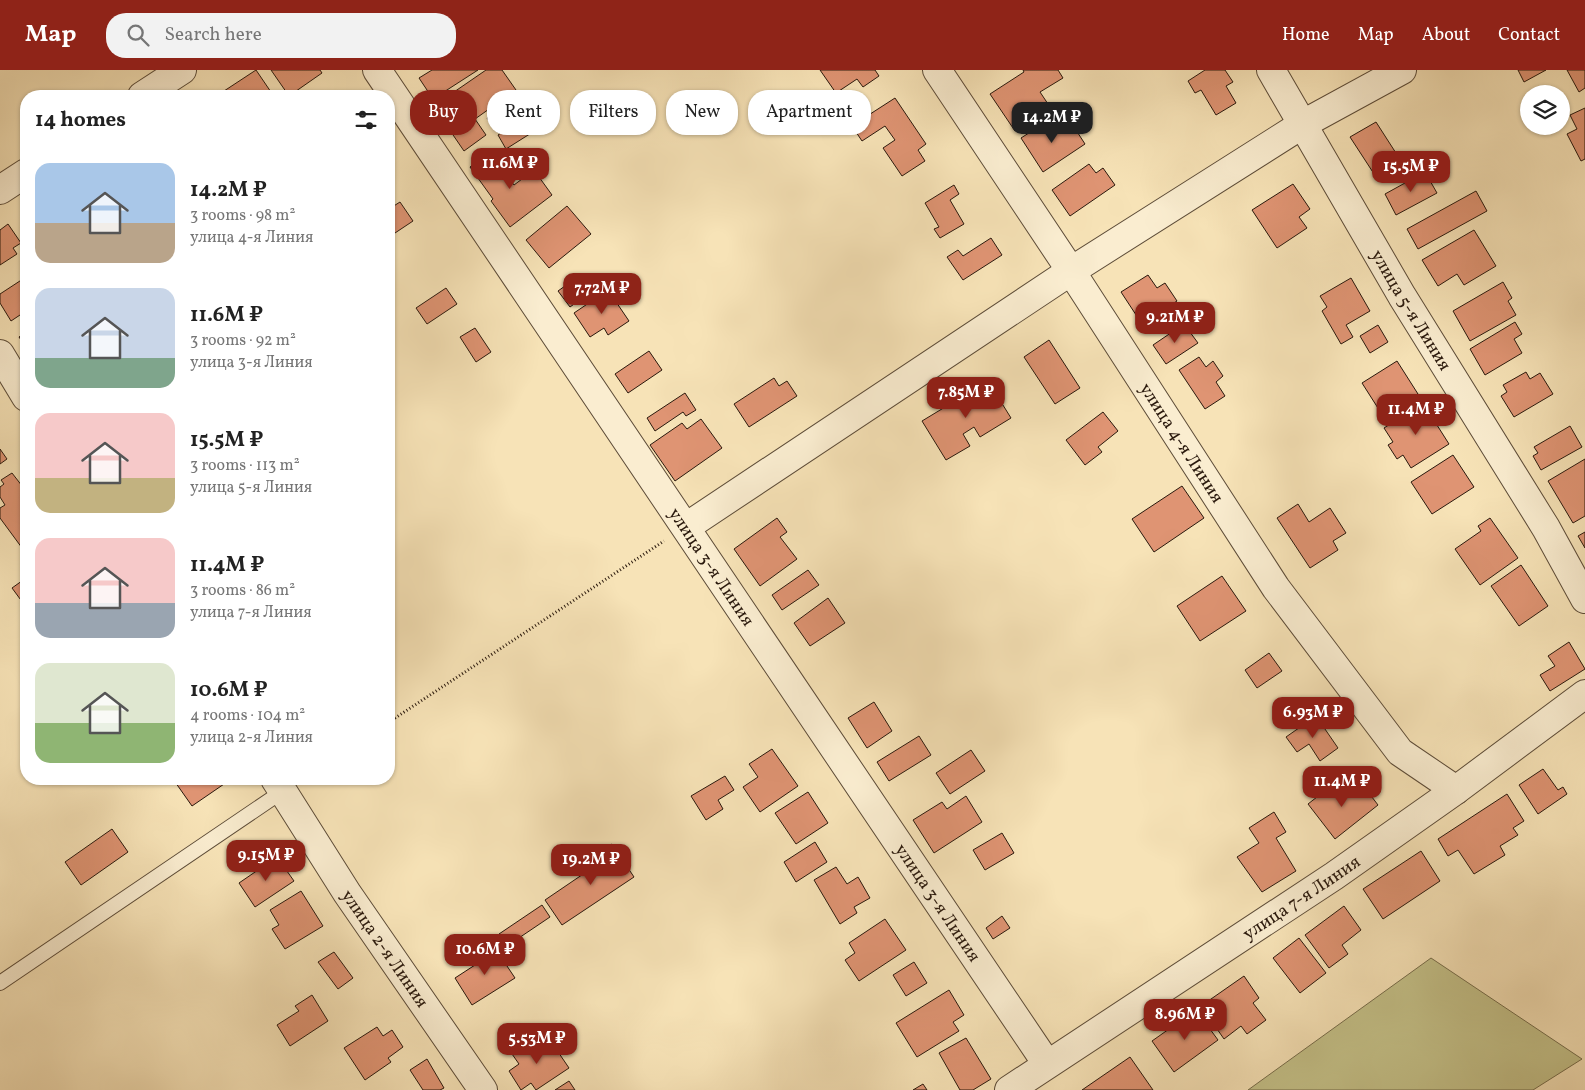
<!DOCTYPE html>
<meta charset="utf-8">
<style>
:root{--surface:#fff;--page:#f2f2f2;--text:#222;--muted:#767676;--accent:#8f2418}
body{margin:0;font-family:Vollkorn,serif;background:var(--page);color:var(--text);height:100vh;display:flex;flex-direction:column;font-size:19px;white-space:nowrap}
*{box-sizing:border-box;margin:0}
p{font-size:16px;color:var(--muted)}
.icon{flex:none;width:28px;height:28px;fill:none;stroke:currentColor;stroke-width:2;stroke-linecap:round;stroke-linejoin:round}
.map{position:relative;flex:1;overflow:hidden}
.drawer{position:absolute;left:20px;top:20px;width:375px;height:695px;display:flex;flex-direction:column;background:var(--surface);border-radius:20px;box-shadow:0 1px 4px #0004}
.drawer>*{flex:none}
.guide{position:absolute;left:410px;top:20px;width:475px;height:45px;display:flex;gap:10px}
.tools{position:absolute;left:1520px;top:15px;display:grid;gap:10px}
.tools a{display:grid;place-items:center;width:50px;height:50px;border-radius:50%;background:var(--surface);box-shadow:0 1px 4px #0004;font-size:25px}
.price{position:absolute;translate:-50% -42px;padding:0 11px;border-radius:10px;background:var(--accent);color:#fff;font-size:16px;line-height:32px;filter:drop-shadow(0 1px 2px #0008)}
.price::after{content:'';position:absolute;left:50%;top:30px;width:15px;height:11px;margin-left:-8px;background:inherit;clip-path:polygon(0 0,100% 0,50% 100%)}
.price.selected{background:#222;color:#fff}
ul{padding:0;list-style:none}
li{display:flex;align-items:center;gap:15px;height:125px;padding:0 15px}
li span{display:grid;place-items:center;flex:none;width:140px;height:100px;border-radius:15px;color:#555}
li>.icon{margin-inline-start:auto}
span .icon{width:60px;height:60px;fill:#fffc;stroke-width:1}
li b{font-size:21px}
h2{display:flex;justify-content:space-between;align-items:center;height:60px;padding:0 15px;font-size:21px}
.tag{padding:0 18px;border-radius:20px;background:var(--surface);box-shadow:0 1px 4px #0004;font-size:18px;line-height:45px}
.tag.selected{background:var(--accent);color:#fff}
header{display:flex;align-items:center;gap:30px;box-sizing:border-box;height:70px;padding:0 25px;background:var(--accent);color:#fff}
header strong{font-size:24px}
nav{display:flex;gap:28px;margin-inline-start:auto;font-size:18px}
.search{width:350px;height:45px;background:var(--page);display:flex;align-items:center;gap:12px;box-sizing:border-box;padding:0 18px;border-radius:20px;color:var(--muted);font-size:19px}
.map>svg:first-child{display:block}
.green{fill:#c4c189;stroke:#776d4b}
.building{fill:#df9473;stroke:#2a190d}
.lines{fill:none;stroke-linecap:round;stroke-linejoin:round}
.service-casing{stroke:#5d4c38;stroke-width:16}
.minor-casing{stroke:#5d4c38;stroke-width:30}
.path{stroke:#2a190d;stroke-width:3;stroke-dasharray:1 2.5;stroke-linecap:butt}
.service{stroke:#faedd0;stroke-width:14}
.minor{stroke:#faedd0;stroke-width:28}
.labels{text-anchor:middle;stroke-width:4;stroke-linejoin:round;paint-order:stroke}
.street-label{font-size:18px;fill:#2a190d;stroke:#faedd0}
</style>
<header>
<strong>Map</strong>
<div class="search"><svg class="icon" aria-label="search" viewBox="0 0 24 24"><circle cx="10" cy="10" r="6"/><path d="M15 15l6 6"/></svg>Search here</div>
<nav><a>Home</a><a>Map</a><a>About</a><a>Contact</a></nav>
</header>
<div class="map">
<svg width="1585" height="1020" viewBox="0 0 1585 1020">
<rect width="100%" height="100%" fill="#f7e3b7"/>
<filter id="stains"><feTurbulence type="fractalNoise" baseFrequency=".004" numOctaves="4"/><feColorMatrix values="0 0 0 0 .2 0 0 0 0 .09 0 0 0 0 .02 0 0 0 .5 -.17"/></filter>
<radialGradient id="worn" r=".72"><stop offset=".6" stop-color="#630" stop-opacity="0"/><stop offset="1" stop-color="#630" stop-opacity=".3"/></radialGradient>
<path class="green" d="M1431 888 1582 989 1533 1020H1248Z"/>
<path class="building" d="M256 0 273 25 223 26 221 23Z
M271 0H320L322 3 289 26Z
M432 0H478L433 29 419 8Z
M486 0H502L516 20 475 49 486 65 464 81 438 43 459 29 454 22Z
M820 0H875L879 6 863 17 857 9 836 23Z
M1023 0H1058L1063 8 1040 22 1050 37 1015 61 990 24 1024 2Z
M1205 0H1225L1233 12 1226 16 1236 33 1216 45 1201 20 1195 23 1188 11Z
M1518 0H1546L1524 12Z
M1567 0H1585V18L1579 22Z
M526 23 535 38 497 62 487 48Z
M895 28 926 74 918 80 925 91 902 106 883 78 895 70 885 56 862 71 848 50 860 42 864 48Z
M1585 38V89L1581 91 1567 64 1577 59 1570 45Z
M535 41 544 55 506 79 498 65Z
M1054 47 1064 63 1074 57 1085 74 1043 102 1021 68Z
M1376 52 1403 94 1378 110 1350 67Z
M490 82 514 115 534 100 552 125 510 157 491 131 493 129 470 97Z
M1089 94 1096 103 1103 98 1115 115 1070 146 1052 120Z
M1425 102 1437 123 1396 145 1385 124Z
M1293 114 1310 139 1299 147 1307 158 1277 178 1252 140Z
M954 115 959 124 950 130 964 154 940 168 934 159 939 157 925 133Z
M1476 121 1487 141 1418 179 1407 159Z
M400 132 413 151 389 167V139Z
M567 136 591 164 549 198 526 170Z
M8 154 21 173 13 178 17 184 0 195V160Z
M1474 160 1496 196 1464 215 1457 204 1438 216 1422 190Z
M991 168 1002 185 963 210 947 187 958 180 963 186Z
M1148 205 1157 218 1165 213 1177 231 1142 254 1121 222Z
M579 206 591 222 570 237 558 221Z
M26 207V241L11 251 0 233V224Z
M1351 208 1370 241 1346 255 1353 267 1341 274 1322 241 1327 237 1320 226Z
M1503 212 1512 228 1508 231 1516 245 1470 271 1453 241Z
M446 218 457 234 427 254 416 238Z
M608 220 629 251 608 265 604 258 590 267 574 243Z
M1515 252 1522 264 1514 269 1522 283 1485 305 1470 279Z
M1184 254 1198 273 1166 294 1153 275Z
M1378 255 1388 272 1370 283 1360 266Z
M475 258 491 282 476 292 460 267Z
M26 262V277L19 267Z
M1049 270 1080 318 1055 334 1024 287Z
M649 281 662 300 628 323 615 304Z
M1199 287 1206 297 1213 291 1223 306 1216 312 1225 326 1205 339 1179 300Z
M1397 291 1418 324 1383 346 1362 313Z
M1526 302 1530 309 1540 303 1553 324 1514 347 1501 326 1507 322 1503 315Z
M774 308 779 316 787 311 797 326 749 357 734 334Z
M988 311 1011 348 980 367 974 357 963 364 970 376 946 390 922 351Z
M685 323 696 340 686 346 683 342 655 361 647 348Z
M1423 333 1449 374 1411 398 1403 385 1397 389 1388 375 1393 372 1384 358Z
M1103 342 1118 361 1098 377 1102 382 1085 395 1066 370Z
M701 349 722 378 675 411 650 375 682 353 687 359Z
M1570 356 1582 377 1541 400 1533 386 1538 383 1534 377Z
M0 379 7 389 0 394Z
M1453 385 1474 417 1432 444 1411 412Z
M1585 389V446L1573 453 1548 411Z
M12 403 26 421 25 482 0 448V438L5 435 0 427V417L4 414 1 410Z
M1182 416 1204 448 1154 482 1132 449Z
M1298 434 1309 452 1330 438 1346 463 1333 471 1338 480 1310 498 1277 448Z
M777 448 787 462 780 467 797 489 760 516 734 479Z
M1490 448 1518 488 1480 515 1455 479 1481 461 1478 456Z
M1585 462V478L1578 466Z
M1521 495 1548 536 1519 556 1491 516Z
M808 500 819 515 782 540 772 525Z
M1222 506 1246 541 1200 571 1177 536Z
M26 508V537L12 518Z
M828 528 845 553 810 576 794 553Z
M1569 572 1585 599 1550 621 1540 605 1555 596 1548 586Z
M1269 583 1282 601 1257 618 1245 600Z
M874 632 892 661 867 678 848 648Z
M1316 646 1338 678 1320 691 1309 674 1297 682 1286 667Z
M919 666 931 685 889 711 877 692Z
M772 679 798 716 760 742 743 717 758 707 749 694Z
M971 680 985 701 950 724 936 703Z
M1543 699 1558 720 1563 717 1567 724 1538 744 1519 715Z
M725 706 734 720 718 730 723 739 706 750 691 726Z
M173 709H225L227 712 192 736Z
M1362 714 1378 735 1335 769 1308 734 1331 716 1337 723 1345 717 1350 723Z
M808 722 828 753 796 774 775 743Z
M1507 724 1524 751 1513 758 1518 765 1500 776 1505 785 1474 804 1458 780 1448 786 1438 769Z
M966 726 982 752 934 783 913 750 942 732 947 739Z
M1274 742 1286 762 1276 768 1296 801 1262 822 1237 787 1259 773 1249 758Z
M112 759 128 782 81 815 65 792Z
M1002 763 1014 783 985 800 973 780Z
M815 772 827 792 796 812 784 792Z
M612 774 634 807 562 855 545 830 595 796 590 789Z
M1421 781 1440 811 1383 849 1363 819Z
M277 787 294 811 255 837 239 813Z
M836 797 847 814 858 807 870 828 854 837 857 843 840 854 814 810Z
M301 821 323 856 285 879 272 859 279 855 270 840Z
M542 835 550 847 507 876 499 864Z
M1344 836 1361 860 1342 875 1348 884 1329 898 1305 865Z
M1002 846 1010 858 993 869 986 858Z
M885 849 906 880 859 911 845 890 855 883 849 873Z
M1299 868 1326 903 1300 923 1273 888Z
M493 875 515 908 472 935 455 908 475 895 471 889Z
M334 882 353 908 338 919 318 892Z
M914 892 927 913 906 926 893 905Z
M1244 906 1259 928 1253 933 1266 950 1247 964 1241 956 1224 969 1201 936Z
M949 920 964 945 953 952 959 961 917 987 896 953Z
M312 925 328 951 290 976 277 955 299 941 295 936Z
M1196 940 1218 970 1174 1002 1152 971Z
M377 957 383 966 392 960 403 977 388 988 391 992 365 1010 344 978Z
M966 968 991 1009 973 1020H960L939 983Z
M533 970 539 977 550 970 569 998 536 1020 531 1013 521 1020 509 1001 519 994 512 984Z
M1130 987 1153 1020H1082Z
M427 989 444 1018 440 1020H423L410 1000Z
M569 1011 575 1020H555Z
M923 1014 927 1020H913Z"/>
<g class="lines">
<g class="service-casing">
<path id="service" d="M0 913 283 721"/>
</g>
<g class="minor-casing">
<g id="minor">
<path id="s1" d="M377 0 1047 994"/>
<path id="s2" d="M937 0 1071 201 1276 518 1400 682 1456 720"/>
<path id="s3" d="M1271 0 1402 226 1546 458 1585 529"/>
<path d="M142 26 182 0"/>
<path d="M0 120 26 103"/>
<path d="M0 284 26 327"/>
<path d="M686 457 1071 201 1303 54 1402 0"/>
<path id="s4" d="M275 709 347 823 483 1020"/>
<path id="s5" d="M1009 1020 1334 806 1456 720 1585 624"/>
</g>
</g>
<path class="path" d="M389 652 664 471"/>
<use href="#service" class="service"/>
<use href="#minor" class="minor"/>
</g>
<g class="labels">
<g class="street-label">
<text dy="6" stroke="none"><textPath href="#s3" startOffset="278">улица 5-я Линия</textPath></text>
<text dy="6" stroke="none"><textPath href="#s2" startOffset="446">улица 4-я Линия</textPath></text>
<text dy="6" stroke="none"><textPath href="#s1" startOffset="599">улица 3-я Линия</textPath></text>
<text dy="6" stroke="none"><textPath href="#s5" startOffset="350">улица 7-я Линия</textPath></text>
<text dy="6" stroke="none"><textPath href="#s1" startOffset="1004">улица 3-я Линия</textPath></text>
<text dy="6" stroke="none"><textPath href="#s4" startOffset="202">улица 2-я Линия</textPath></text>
</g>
</g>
<rect width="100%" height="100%" filter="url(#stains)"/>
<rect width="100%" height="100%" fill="url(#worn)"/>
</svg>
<div class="tools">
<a><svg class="icon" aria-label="layers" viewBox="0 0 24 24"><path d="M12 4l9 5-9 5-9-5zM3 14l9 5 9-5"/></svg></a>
</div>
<b class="price selected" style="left:1052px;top:74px">14.2M ₽</b>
<b class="price" style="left:510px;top:120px">11.6M ₽</b>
<b class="price" style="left:1411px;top:123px">15.5M ₽</b>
<b class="price" style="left:602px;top:245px">7.72M ₽</b>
<b class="price" style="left:1175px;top:274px">9.21M ₽</b>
<b class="price" style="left:966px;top:349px">7.85M ₽</b>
<b class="price" style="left:1416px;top:366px">11.4M ₽</b>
<b class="price" style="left:1313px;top:669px">6.93M ₽</b>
<b class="price" style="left:1342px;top:738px">11.4M ₽</b>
<b class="price" style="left:266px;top:812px">9.15M ₽</b>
<b class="price" style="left:591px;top:816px">19.2M ₽</b>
<b class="price" style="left:485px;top:906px">10.6M ₽</b>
<b class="price" style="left:1185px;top:971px">8.96M ₽</b>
<b class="price" style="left:537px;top:995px">5.53M ₽</b>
<div class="guide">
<a class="tag selected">Buy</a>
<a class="tag">Rent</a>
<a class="tag">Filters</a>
<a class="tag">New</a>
<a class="tag">Apartment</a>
</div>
<section class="drawer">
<h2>14 homes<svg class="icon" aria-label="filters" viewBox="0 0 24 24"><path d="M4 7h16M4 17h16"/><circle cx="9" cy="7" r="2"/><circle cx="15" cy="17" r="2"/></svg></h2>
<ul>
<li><span style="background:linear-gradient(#a9c7e8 60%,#b9a48a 0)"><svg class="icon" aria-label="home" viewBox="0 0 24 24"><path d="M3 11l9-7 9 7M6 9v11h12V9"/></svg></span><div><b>14.2M ₽</b><p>3 rooms · 98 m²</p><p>улица 4-я Линия</p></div></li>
<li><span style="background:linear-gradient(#c9d6e8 70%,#7fa58c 0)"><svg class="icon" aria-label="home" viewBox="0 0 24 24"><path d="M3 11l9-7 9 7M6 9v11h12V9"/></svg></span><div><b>11.6M ₽</b><p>3 rooms · 92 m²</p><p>улица 3-я Линия</p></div></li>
<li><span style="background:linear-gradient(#f6c9c9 65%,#c2b280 0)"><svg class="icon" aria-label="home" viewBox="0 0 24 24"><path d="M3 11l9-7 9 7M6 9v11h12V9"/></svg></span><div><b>15.5M ₽</b><p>3 rooms · 113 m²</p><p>улица 5-я Линия</p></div></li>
<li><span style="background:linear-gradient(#f6c9c9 65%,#9aa5b1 0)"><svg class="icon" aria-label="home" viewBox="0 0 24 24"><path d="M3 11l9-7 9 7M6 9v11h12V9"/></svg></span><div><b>11.4M ₽</b><p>3 rooms · 86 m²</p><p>улица 7-я Линия</p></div></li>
<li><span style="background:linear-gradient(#dfe7d0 60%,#8fb573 0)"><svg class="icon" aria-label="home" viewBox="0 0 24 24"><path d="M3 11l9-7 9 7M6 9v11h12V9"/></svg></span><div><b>10.6M ₽</b><p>4 rooms · 104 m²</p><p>улица 2-я Линия</p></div></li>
</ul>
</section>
</div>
